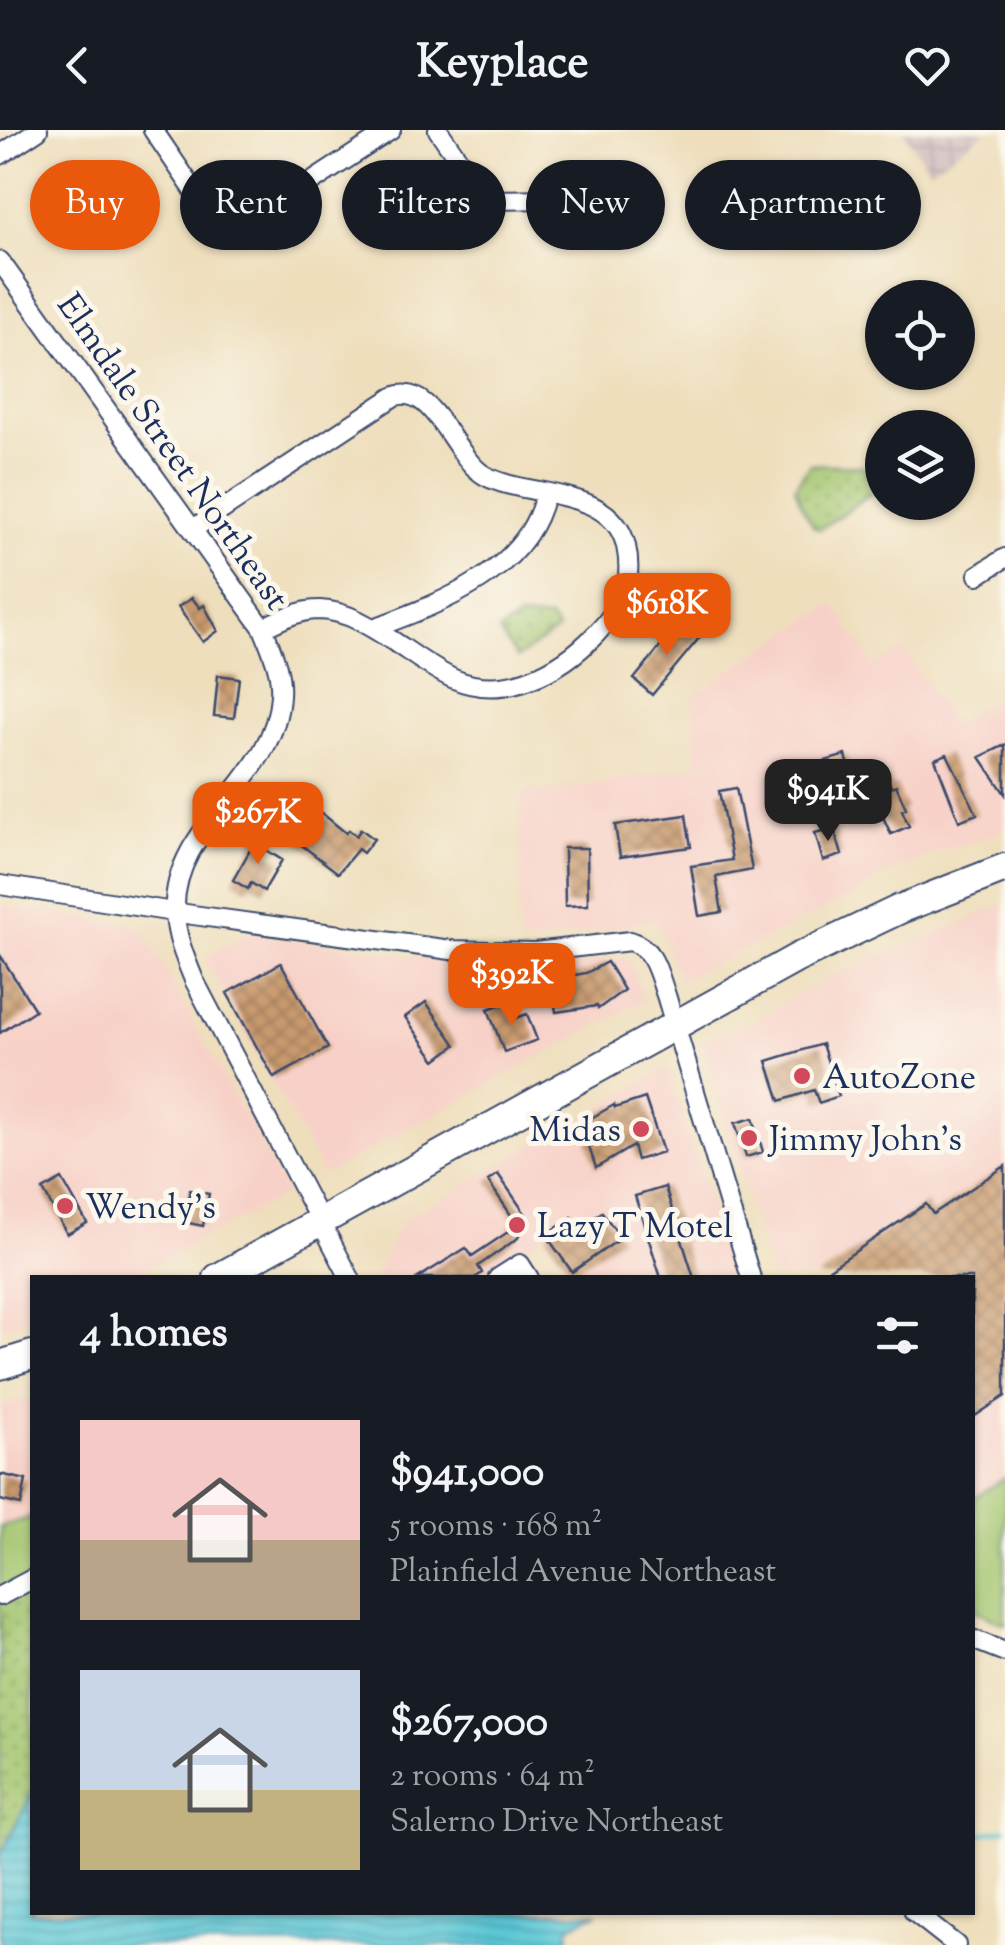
<!DOCTYPE html>
<meta charset="utf-8">
<style>
:root{--surface:#171b24;--page:#242831;--text:#f1f3f6;--muted:#9ea1a6;--accent:#ea580c}
body{margin:0;font-family:"Sorts Mill Goudy",serif;background:var(--page);color:var(--text);height:100vh;display:flex;flex-direction:column;font-size:38px;white-space:nowrap}
*{box-sizing:border-box;margin:0}
p{font-size:32px;color:var(--muted)}
.icon{flex:none;width:55px;height:55px;fill:none;stroke:currentColor;stroke-width:2;stroke-linecap:round;stroke-linejoin:round}
.map{position:relative;flex:1;overflow:hidden}
.sheet{position:absolute;left:30px;top:1145px;width:945px;height:640px;display:flex;flex-direction:column;background:var(--surface);border-radius:0px;box-shadow:0 2px 8px #0004}
.sheet>*{flex:none}
.guide{position:absolute;left:30px;top:30px;width:945px;height:90px;display:flex;gap:20px}
.fabs{position:absolute;left:865px;top:150px;display:grid;gap:20px}
.fabs a{display:grid;place-items:center;width:110px;height:110px;border-radius:50%;background:var(--surface);box-shadow:0 2px 8px #0004;font-size:50px}
.price{position:absolute;translate:-50% -85px;padding:0 22px;border-radius:20px;background:var(--accent);color:#fff;font-size:32px;line-height:65px;filter:drop-shadow(0 2px 5px #0008)}
.price::after{content:'';position:absolute;left:50%;top:60px;width:30px;height:22px;margin-left:-15px;background:inherit;clip-path:polygon(0 0,100% 0,50% 100%)}
.price.current{background:#222;color:#fff}
ul{padding:0;list-style:none}
li{display:flex;align-items:center;gap:30px;height:250px;padding:0 50px}
li span{display:grid;place-items:center;flex:none;width:280px;height:200px;border-radius:0px;color:#555}
li>.icon{margin-inline-start:auto}
span .icon{width:120px;height:120px;fill:#fffc;stroke-width:1}
li b{font-size:42px}
h2{display:flex;justify-content:space-between;align-items:center;height:120px;padding:0 50px;font-size:42px}
.tag{padding:0 35px;border-radius:45px;background:var(--surface);box-shadow:0 2px 8px #0004;font-size:35px;line-height:90px}
.tag.current{background:var(--accent);color:#fff}
header{display:flex;justify-content:space-between;align-items:center;height:130px;padding:0 50px;background:var(--surface);font-size:45px;font-weight:800}
.map>svg:first-child{display:block}
.built{fill:#f7d1c8}
.industrial{fill:url(#industrial-grid)}
.grass{fill:#a2c46d;stroke:#5e7a66;stroke-width:2.5}
.park{fill:url(#park-dots);stroke:#5e7a66;stroke-width:2.5}
.water{fill:url(#water-rules);stroke:#3c7b9a;stroke-width:2.5}
.lines{fill:none;stroke-linecap:round;stroke-linejoin:round}
.stream{stroke:#5cc7d6;stroke-width:4}
.building{fill:url(#building-cross-hatch)}
.street-casing{stroke:#3b496c;stroke-width:22}
.primary-casing{stroke:#3b496c;stroke-width:32}
.street{stroke:#fff;stroke-width:18}
.primary{stroke:#fff;stroke-width:28}
.poi-dot{fill:#d1495b;stroke:#fbf7ec;stroke-width:4}
.labels{text-anchor:middle;stroke-width:10;stroke-linejoin:round;paint-order:stroke}
.street-label{font-size:35px;fill:#1b2f5e;stroke:#fbf7ec}
.poi-label{font-size:35px;fill:#1b2f5e;stroke:#fbf7ec;text-anchor:start}
</style>
<header><svg class="icon" aria-label="back" viewBox="0 0 24 24"><path d="M15 5l-7 7 7 7"/></svg>Keyplace<svg class="icon" aria-label="heart" viewBox="0 0 24 24"><path d="M12 20l-8-8c-3-5 5-10 8-4 3-6 11-1 8 4z"/></svg></header>
<div class="map">
<svg width="1005" height="1815" viewBox="0 0 1005 1815">
<defs>
<pattern id="industrial-grid" width="8" height="8" patternUnits="userSpaceOnUse" patternTransform="scale(2.5)"><rect width="8" height="8" fill="#d2bfc0"/><path d="M0 4h8M4 0v8" fill="none" stroke="#b4a4a7"/></pattern>
<pattern id="park-dots" width="8" height="8" patternUnits="userSpaceOnUse" patternTransform="scale(2.5)"><rect width="8" height="8" fill="#a2c46d"/><path d="M2 2h.1M6 6h.1" fill="none" stroke="#83a05d" stroke-width="1.8" stroke-linecap="round"/></pattern>
<pattern id="water-rules" width="6" height="5" patternUnits="userSpaceOnUse" patternTransform="scale(2.5)"><rect width="6" height="5" fill="#5cc7d6"/><path d="M0 2.5h6" fill="none" stroke="#4ba2b1"/></pattern>
<pattern id="building-cross-hatch" width="8" height="8" patternUnits="userSpaceOnUse" patternTransform="scale(2.5)"><rect width="8" height="8" fill="#c99a6d"/><path d="M0 0l8 8M0 8l8-8" fill="none" stroke="#a27e5d"/></pattern>
</defs>
<rect width="100%" height="100%" fill="#fbf7ec"/>
<filter id="ink" filterUnits="userSpaceOnUse"><feTurbulence type="fractalNoise" baseFrequency=".01" numOctaves="2"/><feDisplacementMap in="SourceGraphic" scale="20" xChannelSelector="R" yChannelSelector="G"/><feConvolveMatrix kernelMatrix="1 2 1 2 8 2 1 2 1" color-interpolation-filters="sRGB"/></filter>
<filter id="wash" filterUnits="userSpaceOnUse"><feTurbulence type="fractalNoise" baseFrequency=".0048" numOctaves="4" result="noise"/><feDisplacementMap in="SourceGraphic" scale="40" xChannelSelector="R" yChannelSelector="G"/><feGaussianBlur stdDeviation="2.25" result="paint"/><feColorMatrix in="noise" values="0 0 0 0 0 0 0 0 0 0 0 0 0 0 0 0 0 1.4 0 .05"/><feComposite in="paint" operator="in"/></filter>
<g filter="url(#wash)">
<rect width="100%" height="100%" fill="#eedebc"/>
<path class="built" d="M833 473 875 536 903 518 953 594 1005 562V700L943 720 871 750 874 755 679 851 656 789 563 808 519 814 521 662 562 660 698 636 691 567Z
M1005 774V1348L973 1369 972 1148 772 1147 702 914 728 899 759 890 777 876 838 844Z
M0 775 142 797 287 1064 129 1147 32 1148V1187L0 1197Z
M249 803 495 838 628 828 644 870 323 1045 205 828Z
M668 938 733 1147H575L544 1105 480 1147 375 1148 401 1092Z
M32 1268V1387L0 1397V1277Z"/>
<path class="industrial" d="M902 0H988L930 40Z"/>
<path class="grass" d="M1005 1348V1494L973 1479 972 1369Z
M32 1387V1449L0 1466V1397Z"/>
<path class="park" d="M810 334 861 336 870 344 876 360 820 399 814 397 801 374 795 357Z
M518 488 550 489 558 500 517 528 499 502Z
M32 1449V1663L0 1726V1466Z"/>
<path class="water" d="M32 1663V1782L598 1783 570 1796 568 1815H0V1726Z"/>
<g class="lines">
<path class="stream" d="M972 1706 1005 1699"/>
</g>
<g id="blocks">
<path class="building" d="M192 468 200 478 204 475 218 501 203 512 178 477Z
M681 491 700 507 652 565 634 549Z
M218 545 239 548 234 588 214 586Z
M1005 615V664L980 627Z
M947 624 977 684 959 691 935 629Z
M846 625 857 667 809 680 797 639Z
M887 647 891 657 896 655 906 678 902 680 909 696 891 704 868 655Z
M736 658 752 740 716 747 722 782 699 786 691 736 732 730 719 661Z
M301 661 310 669 308 672 346 703 349 700 356 706 361 699 374 709 363 723 358 719 338 743 282 700 284 698 272 688 293 662 297 666Z
M686 685 691 717 620 727 615 695Z
M834 698 842 725 823 731 815 703Z
M257 708 269 715 266 720 282 730 264 761 251 753 248 759 233 750Z
M564 718H587L588 775 565 776Z
M0 825 35 880 0 903Z
M607 832 624 860 598 879 597 876 556 882 551 853 569 850V846L586 843Z
M281 833 328 918 274 948 227 863Z
M426 872 456 915 436 930 405 887Z
M507 872 513 889 527 884 537 910 504 922 488 879Z
M822 914 839 966 819 973 814 960 780 971 767 931Z
M645 968 663 1022 637 1030 633 1016 596 1038 587 1011 596 1006 591 988 614 975 615 978Z
M753 988 763 1022 746 1027 735 993Z
M1005 1036V1266L972 1288V1148H816L926 1074 933 1084Z
M498 1044 526 1085 518 1108 478 1136 482 1143 475 1148H418L466 1118 472 1126 508 1102 513 1088 488 1051Z
M62 1049 87 1093 67 1104 43 1060Z
M665 1057 694 1148H661L635 1066Z
M190 1060 209 1064 203 1096 184 1092Z
M602 1082 621 1108 572 1142 546 1105 572 1087 580 1097Z
M0 1344 26 1350 21 1375 0 1370Z"/>
</g>
</g>
<g filter="url(#ink)">
<use href="#blocks" fill-opacity="0" stroke="#3b496c" stroke-width="2.5"/>
<g class="lines">
<g class="street-casing">
<path id="street" d="M153 0 212 87 226 98 249 93 391 0
M438 0 477 56 493 70 598 68
M0 25 38 0
M0 131 263 498C271 519 282 542 280 565 276 652 170 695 175 783 176 807 185 828 194 850L350 1148
M193 399 393 267C432 250 453 326 484 345 525 369 612 355 626 416 634 453 622 477 596 504 561 541 505 571 454 549 434 540 414 525 396 513 373 498 348 481 320 480 299 480 282 489 263 498
M978 445 1005 428
M374 498C441 473 528 442 545 364
M0 755 193 785 451 820 535 822 630 811C655 819 658 843 666 865L751 1148
M498 1148 520 1134 529 1148
M0 1466 32 1449
M972 1509 1005 1522
M914 1782 956 1815"/>
</g>
<g class="primary-casing">
<path id="primary" d="M218 1148 797 828 900 779 1005 738
M0 1235 32 1225"/>
</g>
<use href="#street" class="street"/>
<use href="#primary" class="primary"/>
</g>
</g>
<g class="poi-dot">
<circle cx="802" cy="946" r="10"/>
<circle cx="641" cy="999" r="10"/>
<circle cx="749" cy="1008" r="10"/>
<circle cx="65" cy="1076" r="10"/>
<circle cx="517" cy="1095" r="10"/>
</g>
<g class="labels">
<g class="street-label">
<text transform="translate(174 321) rotate(55)" y="12">Elmdale Street Northeast</text>
</g>
<g class="poi-label">
<text x="822" y="958">AutoZone</text>
<text x="621" y="1011" text-anchor="end">Midas</text>
<text x="769" y="1020">Jimmy John's</text>
<text x="85" y="1088">Wendy's</text>
<text x="537" y="1107">Lazy T Motel</text>
</g>
</g>
</svg>
<div class="fabs">
<a><svg class="icon" aria-label="locate" viewBox="0 0 24 24"><circle cx="12" cy="12" r="6"/><path d="M12 2v4M12 18v4M2 12h4M18 12h4"/></svg></a>
<a><svg class="icon" aria-label="layers" viewBox="0 0 24 24"><path d="M12 4l9 5-9 5-9-5zM3 14l9 5 9-5"/></svg></a>
</div>
<b class="price" style="left:667px;top:528px">$618K</b>
<b class="price current" style="left:828px;top:714px">$941K</b>
<b class="price" style="left:258px;top:737px">$267K</b>
<b class="price" style="left:512px;top:898px">$392K</b>
<div class="guide">
<a class="tag current">Buy</a>
<a class="tag">Rent</a>
<a class="tag">Filters</a>
<a class="tag">New</a>
<a class="tag">Apartment</a>
</div>
<section class="sheet">
<h2>4 homes<svg class="icon" aria-label="filters" viewBox="0 0 24 24"><path d="M4 7h16M4 17h16"/><circle cx="9" cy="7" r="2"/><circle cx="15" cy="17" r="2"/></svg></h2>
<ul>
<li><span style="background:linear-gradient(#f6c9c9 60%,#b9a48a 0)"><svg class="icon" aria-label="home" viewBox="0 0 24 24"><path d="M3 11l9-7 9 7M6 9v11h12V9"/></svg></span><div><b>$941,000</b><p>5 rooms · 168 m²</p><p>Plainfield Avenue Northeast</p></div></li>
<li><span style="background:linear-gradient(#c9d6e8 60%,#c2b280 0)"><svg class="icon" aria-label="home" viewBox="0 0 24 24"><path d="M3 11l9-7 9 7M6 9v11h12V9"/></svg></span><div><b>$267,000</b><p>2 rooms · 64 m²</p><p>Salerno Drive Northeast</p></div></li>
</ul>
</section>
</div>
